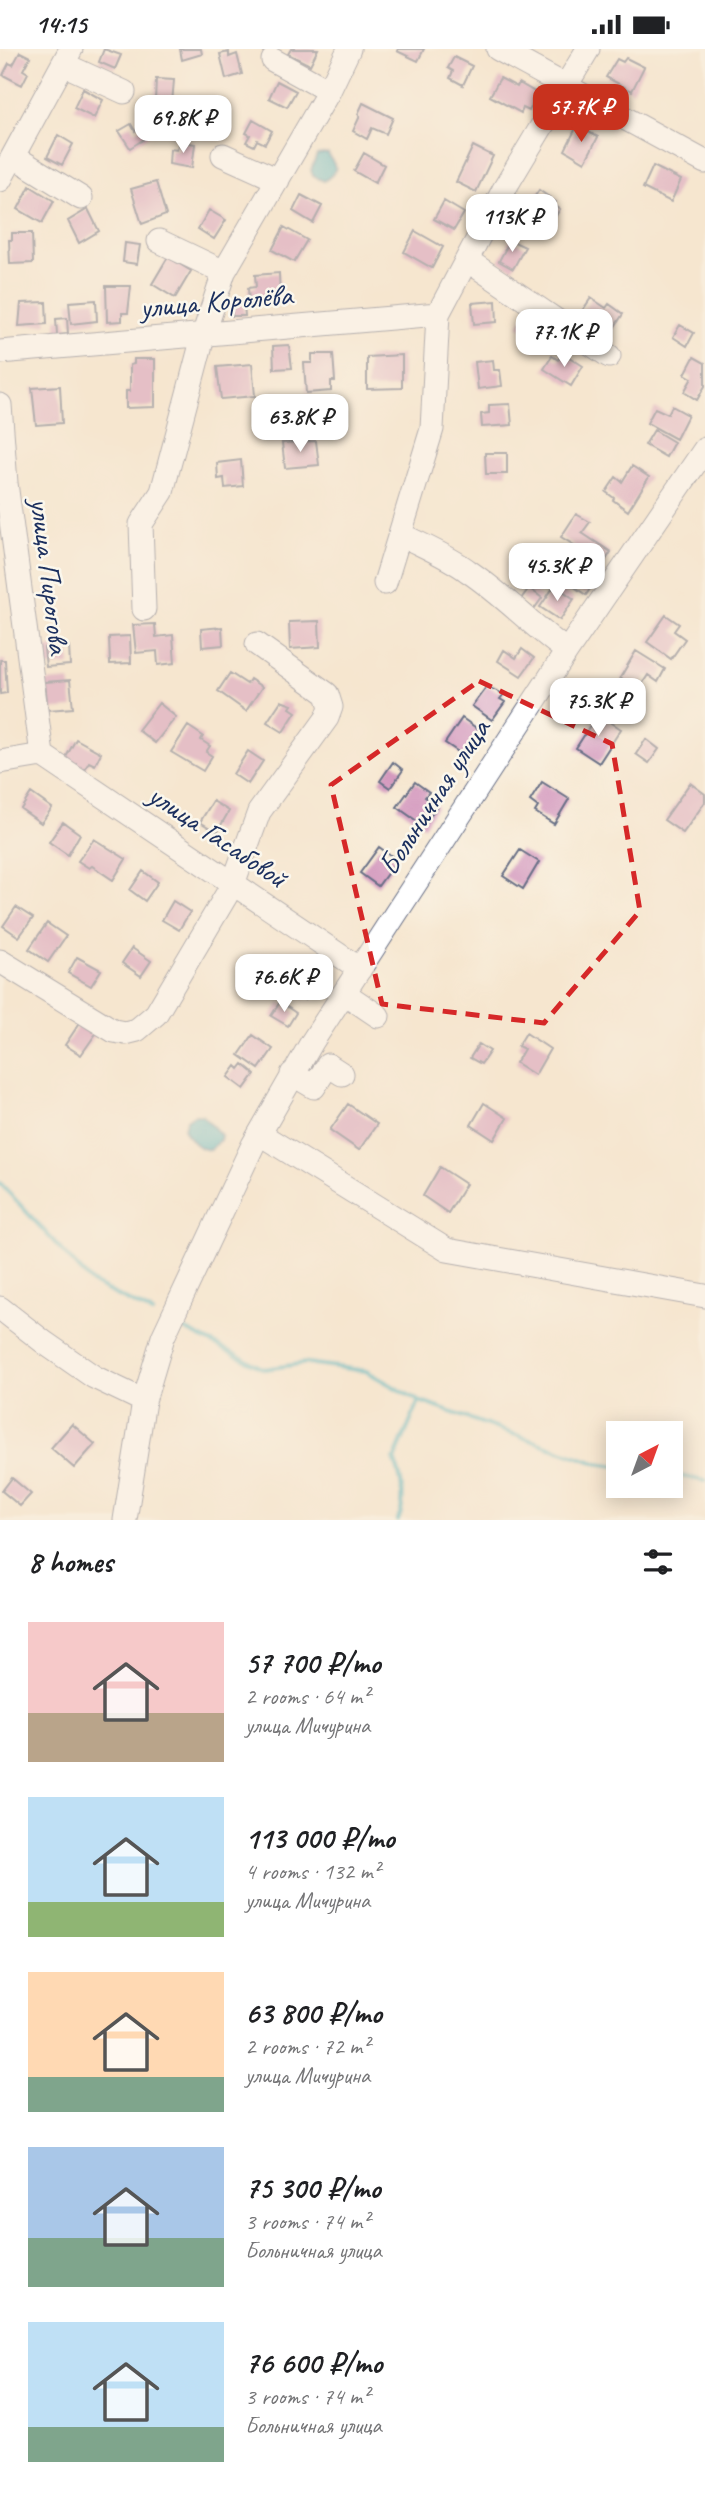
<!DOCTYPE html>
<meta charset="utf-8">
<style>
:root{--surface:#fff;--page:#f2f2f2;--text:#202124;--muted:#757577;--accent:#c8321e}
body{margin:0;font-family:Caveat,sans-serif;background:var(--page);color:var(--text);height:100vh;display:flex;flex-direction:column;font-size:26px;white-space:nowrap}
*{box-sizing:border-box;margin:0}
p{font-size:23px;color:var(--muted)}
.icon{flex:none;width:38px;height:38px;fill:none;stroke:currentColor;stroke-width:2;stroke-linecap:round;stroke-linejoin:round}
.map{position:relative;height:1471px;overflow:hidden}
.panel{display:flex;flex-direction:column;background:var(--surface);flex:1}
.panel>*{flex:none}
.needle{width:46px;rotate:41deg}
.fabs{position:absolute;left:606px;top:1372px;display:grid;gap:14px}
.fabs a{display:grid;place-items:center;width:77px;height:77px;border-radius:0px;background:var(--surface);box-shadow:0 4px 18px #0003;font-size:35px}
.price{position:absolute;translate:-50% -60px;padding:0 16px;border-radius:14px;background:#fff;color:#222;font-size:23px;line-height:46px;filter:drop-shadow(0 2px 4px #0008)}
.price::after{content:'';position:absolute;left:50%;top:42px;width:21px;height:16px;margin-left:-10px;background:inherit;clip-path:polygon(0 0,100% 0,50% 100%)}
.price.current{background:var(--accent);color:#fff}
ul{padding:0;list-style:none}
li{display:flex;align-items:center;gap:21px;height:175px;padding:0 28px}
li span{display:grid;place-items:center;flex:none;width:196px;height:140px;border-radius:0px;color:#555}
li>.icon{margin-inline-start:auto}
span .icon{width:84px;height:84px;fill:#fffc;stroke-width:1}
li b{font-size:30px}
h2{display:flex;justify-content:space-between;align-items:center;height:84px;padding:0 28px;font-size:30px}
.status{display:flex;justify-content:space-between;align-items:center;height:49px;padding:0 35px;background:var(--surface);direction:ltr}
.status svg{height:19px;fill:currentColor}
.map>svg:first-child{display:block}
.water{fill:#42afbe;stroke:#2e6f8e;stroke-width:2}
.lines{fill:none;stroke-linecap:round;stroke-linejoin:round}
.stream{stroke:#42afbe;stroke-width:4.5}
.building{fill:#d090ba}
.minor-casing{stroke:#686f86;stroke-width:25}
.minor{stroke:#fff;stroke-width:23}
.marked{fill:none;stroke:#d62828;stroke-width:5;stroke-dasharray:14 9;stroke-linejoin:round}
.labels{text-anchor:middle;stroke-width:5;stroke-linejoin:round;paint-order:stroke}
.street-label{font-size:30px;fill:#1b2f5e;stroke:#fbf7ec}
</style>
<div class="status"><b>14:15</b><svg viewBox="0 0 49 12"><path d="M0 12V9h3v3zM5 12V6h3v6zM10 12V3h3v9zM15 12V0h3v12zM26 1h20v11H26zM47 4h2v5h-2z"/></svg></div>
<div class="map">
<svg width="705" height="1471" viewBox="0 0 705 1471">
<rect width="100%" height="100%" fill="#fbf7ec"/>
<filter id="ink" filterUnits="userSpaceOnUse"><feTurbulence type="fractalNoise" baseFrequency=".0143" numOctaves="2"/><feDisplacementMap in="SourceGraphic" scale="14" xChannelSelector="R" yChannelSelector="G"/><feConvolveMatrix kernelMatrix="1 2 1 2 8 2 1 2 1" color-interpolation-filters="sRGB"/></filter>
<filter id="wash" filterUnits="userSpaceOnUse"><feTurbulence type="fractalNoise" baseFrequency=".00686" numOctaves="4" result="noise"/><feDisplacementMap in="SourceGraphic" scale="28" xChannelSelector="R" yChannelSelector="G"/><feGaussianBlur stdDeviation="1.57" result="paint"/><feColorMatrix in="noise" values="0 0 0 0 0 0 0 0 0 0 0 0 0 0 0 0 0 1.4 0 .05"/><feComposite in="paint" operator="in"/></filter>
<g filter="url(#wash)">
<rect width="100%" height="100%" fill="#f6e6cf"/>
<path class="water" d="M323 105H328L336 119 332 126 324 132 313 127 311 121 317 106Z
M194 1066H202L221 1086 220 1091 210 1101C196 1099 190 1092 184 1079L187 1071Z"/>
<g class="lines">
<path class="stream" d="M0 1134 92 1234 153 1264
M176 1276 264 1320 307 1314 366 1322 419 1352 596 1414 618 1417
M670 1425 705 1432
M398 1471C406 1454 402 1427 394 1411L419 1352"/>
</g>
<g id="blocks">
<path class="building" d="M104 0 121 6 115 20 99 13Z
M180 0H201L202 5 182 11Z
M291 0H318L310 16 288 5Z
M398 0H424L418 12 397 2Z
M20 3 30 8 23 21 28 24 22 36 3 26 9 14 13 16Z
M229 3V8L237 5 242 25 226 30 220 5Z
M454 8 472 17 463 36 450 29 453 22 448 19Z
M626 9 644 18 632 42 606 28 617 10 623 13Z
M500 29 517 38 519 34 538 45 529 62 523 59 521 64 490 47Z
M156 30 174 31 172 54 155 52Z
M277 32 296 42 287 58 269 49Z
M83 40 103 51 94 69 74 59Z
M211 54 217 67 200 76 193 62Z
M363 54 393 69 386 85 372 79 367 90 353 82 360 67 358 65Z
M253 71 272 82 265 95 257 91 254 97 246 93 250 86 246 84Z
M131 75 135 82 143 77 149 87 130 99 119 82Z
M577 77 598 88 585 113 565 101Z
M58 86 73 95 62 116 47 108Z
M179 92 195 95 192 119 169 115 170 100 177 101Z
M473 97 493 107 476 143 456 133Z
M364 104 384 116 375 134 354 122Z
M653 117 681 131 671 153 643 139Z
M156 133 166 166 142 175 131 140Z
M30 137 54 152 42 174 18 160Z
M539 141 556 153 554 156 560 160 548 180 524 164Z
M301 146 322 157 313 174 293 162Z
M444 152 464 164 454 181 434 170Z
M88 160 99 182 79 194 68 172Z
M209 161 226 171 214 190 198 180Z
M284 178 307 191 294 213 272 201Z
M415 182 443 198 432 219 404 203Z
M12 184H32L33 214 10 215 9 191H12Z
M510 191 525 198 513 220 499 212Z
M125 194 140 196 137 215 123 213Z
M168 208 191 222 175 249 152 235Z
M279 224 280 252 249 254 248 239 256 238 255 226Z
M106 237H131L128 264H122V272L107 273Z
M591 249 606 259 609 255 623 265 610 285 580 265Z
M96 251 97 272 71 275 69 253Z
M496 252 497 273 474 275 472 254Z
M46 253 47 275 19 277 21 254Z
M232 255H244L245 267H232Z
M527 265 543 276 534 288 518 276Z
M67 269 68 285 57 286 56 270Z
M680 276 694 284 687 297 673 288Z
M289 296 292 319 274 320 273 297Z
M563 304 583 317 571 337 544 320 552 307 558 311Z
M312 305H333L335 332H331V342L306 344 304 314H312Z
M402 306V339L367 340V308Z
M694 308 705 314V337L697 351 684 343 692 329 685 325Z
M134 310H155V358L126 359V342H130V316L134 315Z
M493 311 494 321H500L502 337 478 340 475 313Z
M252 315 255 347 221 350 217 318Z
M60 337 62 374 36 376 32 339Z
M510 355 512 376 482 378 481 365 489 364V356Z
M672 357 688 366 676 390 647 374 655 359 668 365Z
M654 381 674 393 666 408 645 396Z
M316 392 319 416 285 419 282 394Z
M485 404H507V425H486Z
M241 411 243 437 225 439 224 429 218 430 217 414Z
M632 417 649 428 628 462 613 451 614 449 606 443 616 428 622 433Z
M576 465 590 473 582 484 611 503 600 520 571 501 574 496 561 488Z
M585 513 600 524 586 546 570 535Z
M555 536 574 550 560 571 540 558Z
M529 539 542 549 534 560 521 550Z
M666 566 679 575 674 582 685 590 671 610 647 593Z
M319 572 320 598 290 600 289 573Z
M155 575 156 588 173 586 175 614 158 616 157 602 136 604 133 576Z
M222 578 223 596 202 598 201 580Z
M130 587 131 614 110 615 109 588Z
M69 597 70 616 46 618 44 599Z
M522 600 534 609 521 627 498 612 504 601 516 609Z
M636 602 665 620 658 633 648 626 639 640 620 629Z
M0 611H5L7 644 0 645Z
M230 624 247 635 250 630 262 638 246 662 218 642Z
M70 631 73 659 48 661 45 633Z
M487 637 504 645 500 650 505 653 492 671 472 657Z
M281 652 292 656 290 659 296 663 283 683 267 673Z
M159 654 176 668 155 694 138 681Z
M598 665 621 680 599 714 576 699Z
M462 669 482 683 466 708 445 694Z
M188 677 203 687 201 691 210 697 206 703 212 707 203 722 171 703Z
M76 690 101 704 95 716 89 713 84 722 65 710Z
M646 690 659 700 649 714 636 705Z
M248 702 263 712 248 735 233 725Z
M393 713 403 721 390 739 380 732Z
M415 733 429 743 425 748 437 757 424 777 397 758Z
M542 733 569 750 554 775 535 763 538 758 530 752Z
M690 734 705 745V753L683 784 664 771Z
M31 744 52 759 41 774 21 760Z
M213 752 229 762 217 783 200 773Z
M63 773 80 785 68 806 49 793Z
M94 790 126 810 113 831 92 817 89 819 78 812Z
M379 798 397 811 378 837 360 824Z
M520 801 539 813 523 840 503 827Z
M143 822 158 833 145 852 130 841Z
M173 852 190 863 179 881 162 871Z
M16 858 33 869 19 888 3 877Z
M47 874 66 887 48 913 29 900Z
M132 899 151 912 141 927 122 914Z
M77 908 101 921 91 937 68 924Z
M300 922 308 927 305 931 314 936 305 951 284 937 293 923 298 926Z
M280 953 296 964 288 977 271 967Z
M81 972 97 983 81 1006 65 996Z
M526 984 550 1000 535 1026 516 1014 524 1000 518 997Z
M253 986 273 1000 259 1020 239 1006Z
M479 995 490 1002 481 1015 470 1009Z
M243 1015 255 1025 244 1040 228 1028 236 1017 239 1020Z
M484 1054 507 1069 494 1091 471 1076Z
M348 1055 377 1075 359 1101 330 1081Z
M440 1118 466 1135 448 1164 423 1147Z
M72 1375 95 1395 74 1419 51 1399Z
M12 1429 31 1445 20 1457 2 1442Z"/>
</g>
</g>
<g filter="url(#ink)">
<use href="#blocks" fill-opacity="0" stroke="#686f86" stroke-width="2"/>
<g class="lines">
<g class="minor-casing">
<path id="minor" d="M498 0 705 113
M273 11 329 42
M63 15 124 43
M223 106 278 131
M13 107 81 149
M0 131 71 0
M159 192 224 223
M467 211 609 307
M0 303 438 265
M0 356 6 434 42 706
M400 485C423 497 448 507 468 522 504 546 532 577 567 602
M385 534 432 380 438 265 503 142 588 0
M144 560 141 475 162 443 204 284 224 223 329 42 349 0
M42 706 360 920
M0 713 42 706
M0 912 114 982 125 984 137 981 156 965 233 835 259 763 327 669 331 658 327 645 257 595
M344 944 378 967
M292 1025 314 1038 328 1016 342 1025
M260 1085 447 1201 705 1247
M0 1259 45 1294 94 1328 144 1352
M125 1471 144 1352 163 1288 253 1096 312 993 567 602 705 400"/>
</g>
<use href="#minor" class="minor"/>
</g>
</g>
<path d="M0 0H705V1471H0ZM479 632 612 695 640 862 544 974 382 955 331 736Z" fill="#f6e6cf" fill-opacity=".55" fill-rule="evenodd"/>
<path class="marked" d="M479 632 612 695 640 862 544 974 382 955 331 736Z"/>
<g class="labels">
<g class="street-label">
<text transform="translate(216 252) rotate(-5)" y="10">улица Королёва</text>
<text transform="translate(50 527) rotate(83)" y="10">улица Пирогова</text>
<text transform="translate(434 748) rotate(-57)" y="10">Больничная улица</text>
<text transform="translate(218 787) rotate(34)" y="10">улица Гасабовой</text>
</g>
</g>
</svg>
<div class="fabs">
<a><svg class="needle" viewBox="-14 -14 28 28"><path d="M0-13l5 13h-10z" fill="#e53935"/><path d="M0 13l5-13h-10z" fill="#757577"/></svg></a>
</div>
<b class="price current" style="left:581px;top:95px">57.7K ₽</b>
<b class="price" style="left:183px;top:106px">69.8K ₽</b>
<b class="price" style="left:512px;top:205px">113K ₽</b>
<b class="price" style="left:564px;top:320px">77.1K ₽</b>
<b class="price" style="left:300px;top:405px">63.8K ₽</b>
<b class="price" style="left:557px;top:554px">45.3K ₽</b>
<b class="price" style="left:598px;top:689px">75.3K ₽</b>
<b class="price" style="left:284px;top:965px">76.6K ₽</b>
</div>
<section class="panel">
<h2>8 homes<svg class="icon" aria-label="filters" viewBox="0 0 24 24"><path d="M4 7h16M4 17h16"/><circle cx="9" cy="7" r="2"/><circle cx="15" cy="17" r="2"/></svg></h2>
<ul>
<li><span style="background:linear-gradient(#f6c9c9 65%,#b9a48a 0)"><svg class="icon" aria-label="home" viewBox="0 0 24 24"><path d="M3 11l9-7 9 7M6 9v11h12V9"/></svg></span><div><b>57 700 ₽/mo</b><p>2 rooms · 64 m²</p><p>улица Мичурина</p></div></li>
<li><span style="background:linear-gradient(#bfe0f5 75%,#8fb573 0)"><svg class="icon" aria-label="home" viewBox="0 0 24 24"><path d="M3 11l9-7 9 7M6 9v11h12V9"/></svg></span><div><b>113 000 ₽/mo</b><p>4 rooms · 132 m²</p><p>улица Мичурина</p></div></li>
<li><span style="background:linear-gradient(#ffd9b3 75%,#7fa58c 0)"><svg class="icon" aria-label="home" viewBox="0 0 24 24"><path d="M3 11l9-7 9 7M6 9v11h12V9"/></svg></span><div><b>63 800 ₽/mo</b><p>2 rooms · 72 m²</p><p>улица Мичурина</p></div></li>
<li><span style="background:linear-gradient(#a9c7e8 65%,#7fa58c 0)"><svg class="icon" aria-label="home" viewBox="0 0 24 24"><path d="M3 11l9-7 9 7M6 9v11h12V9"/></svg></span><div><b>75 300 ₽/mo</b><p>3 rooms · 74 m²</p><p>Больничная улица</p></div></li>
<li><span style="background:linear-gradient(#bfe0f5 75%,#7fa58c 0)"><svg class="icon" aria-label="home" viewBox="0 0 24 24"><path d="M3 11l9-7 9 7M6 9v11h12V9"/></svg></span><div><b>76 600 ₽/mo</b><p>3 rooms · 74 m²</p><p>Больничная улица</p></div></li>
</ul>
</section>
